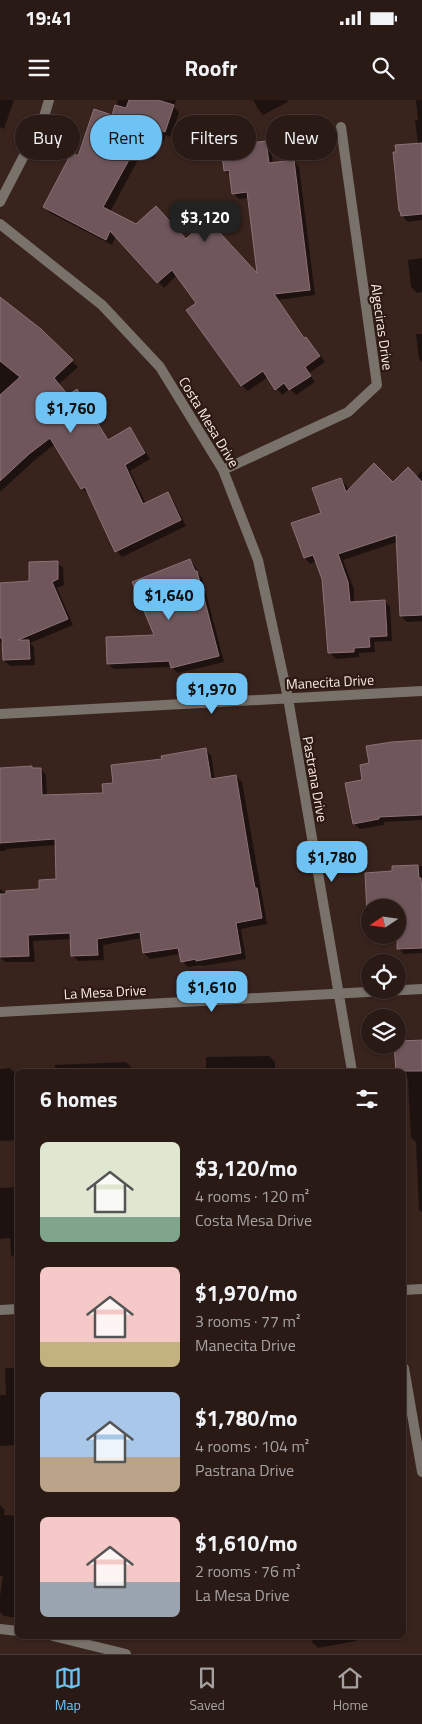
<!DOCTYPE html>
<meta charset="utf-8">
<style>
:root{--surface:#2a1a16;--page:#362723;--text:#f1f3f6;--muted:#a5a1a1;--line:#463835;--accent:#6fc2f4}
body{margin:0;font-family:"Titillium Web",sans-serif;background:var(--page);color:var(--text);height:100vh;display:flex;flex-direction:column;font-size:19px;white-space:nowrap}
*{box-sizing:border-box;margin:0}
p{font-size:16px;color:var(--muted)}
.icon{flex:none;width:28px;height:28px;fill:none;stroke:currentColor;stroke-width:2;stroke-linecap:round;stroke-linejoin:round}
.map{position:relative;flex:1;overflow:hidden}
.drawer{position:absolute;left:15px;top:969px;width:391px;height:570px;display:flex;flex-direction:column;background:var(--surface);border-radius:8px;box-shadow:0 1px 4px #0004,0 0 0 1px var(--line)}
.drawer>*{flex:none}
.guide{position:absolute;left:15px;top:15px;width:392px;height:45px;display:flex;gap:10px}
.needle{width:32px;rotate:257deg}
.buttons{position:absolute;left:361px;top:799px;display:grid;gap:10px}
.buttons a{display:grid;place-items:center;width:45px;height:45px;border-radius:50%;background:var(--surface);box-shadow:0 1px 4px #0004,0 0 0 1px var(--line);font-size:25px}
.price{position:absolute;translate:-50% -42px;padding:0 11px;border-radius:10px;background:var(--accent);color:#111;font-size:16px;line-height:32px;filter:drop-shadow(0 1px 2px #0008)}
.price::after{content:'';position:absolute;left:50%;top:30px;width:15px;height:11px;margin-left:-8px;background:inherit;clip-path:polygon(0 0,100% 0,50% 100%)}
.price.active{background:#222;color:#fff}
ul{padding:0;list-style:none}
li{display:flex;align-items:center;gap:15px;height:125px;padding:0 25px}
li span{display:grid;place-items:center;flex:none;width:140px;height:100px;border-radius:8px;color:#555}
li>.icon{margin-inline-start:auto}
span .icon{width:60px;height:60px;fill:#fffc;stroke-width:1}
li b{font-size:21px}
h2{display:flex;justify-content:space-between;align-items:center;height:60px;padding:0 25px;font-size:21px}
.tag{padding:0 18px;border-radius:22px;background:var(--surface);box-shadow:0 1px 4px #0004,0 0 0 1px var(--line);font-size:18px;line-height:45px}
.tag.active{background:var(--accent);color:#111}
.status{display:flex;justify-content:space-between;align-items:center;height:35px;padding:0 25px;background:var(--surface);direction:ltr}
.status svg{height:14px;fill:currentColor}
header{display:flex;justify-content:space-between;align-items:center;height:65px;padding:0 25px;background:var(--surface);font-size:22px;font-weight:700}
.dock{display:flex;justify-content:space-around;align-items:center;height:70px;border-top:1px solid var(--line);background:var(--surface);font-size:14px;color:var(--muted)}
.dock a{display:grid;justify-items:center;gap:2px}
.dock .active{color:var(--accent)}
.map>svg:first-child{display:block}
.shadow{fill:#0007}
.building{fill:#6f565b;stroke:#8c7177}
.lines{fill:none;stroke-linecap:round;stroke-linejoin:round}
.minor{stroke:#79726a;stroke-width:10}
.labels{text-anchor:middle;stroke-width:4.5;stroke-linejoin:round;paint-order:stroke}
.street-label{font-size:14px;fill:#faebe7;stroke:#2e1a14}
</style>
<div class="status"><b>19:41</b><svg viewBox="0 0 49 12"><path d="M0 12V9h3v3zM5 12V6h3v6zM10 12V3h3v9zM15 12V0h3v12zM26 1h20v11H26zM47 4h2v5h-2z"/></svg></div>
<header><svg class="icon" aria-label="menu" viewBox="0 0 24 24"><path d="M4 6h16M4 12h16M4 18h16"/></svg>Roofr<svg class="icon" aria-label="search" viewBox="0 0 24 24"><circle cx="10" cy="10" r="6"/><path d="M15 15l6 6"/></svg></header>
<div class="map">
<svg width="422" height="1554" viewBox="0 0 422 1554">
<rect width="100%" height="100%" fill="#38231d"/>
<path class="shadow" d="M0 0H14L4 29 0 27Z
M118 0H176L174 7 179 12 171 37 166 35 163 43 160 42 154 59 141 54 110 112 136 126 186 140 259 176 249 98 239 99 233 93 231 76 225 71 266 42 271 48 273 63 294 61 299 67 315 195 278 200 305 239 312 244 325 262 309 273 315 282 296 295 290 289 282 295 268 277 248 291 242 286 188 211 198 203 177 175 164 188 116 136 112 145 50 113 44 107 79 58 112 16Z
M253 0H287L288 2 263 15 258 9Z
M416 0H422V120L408 122 402 116 418 44 415 20H418Z
M422 158V192L417 193 411 187 408 160Z
M0 198 40 230 78 267 59 284 69 296 77 290 83 296 109 341 130 329 135 335 150 359 130 371 146 404 167 394 173 400 186 426 122 457 117 451 89 393 88 394 82 388 55 344 35 360 0 392Z
M416 234H422V262L419 259Z
M422 371V521L407 522 401 516 397 442 343 460 354 489V503L385 501 390 507 392 541 374 542 375 552 359 553V557L336 559 330 553 323 479 317 461 310 464 305 458 323 414 341 380 347 386 349 391 394 384 416 377Z
M190 460 195 466 199 474 202 478 224 562 178 573 171 567 114 569 108 564 156 536Z
M57 463 63 468 64 485 57 488 73 525 30 543 34 547 35 565 10 566 4 560 3 543H0V484L31 483Z
M422 641V720L384 722V725L360 729 354 724 364 681 370 664Z
M205 650 211 655 215 680 236 676 242 682 267 824 241 829 246 859 203 866 201 865 188 867 182 861 180 854 150 859 144 853 142 838 103 845 104 860 78 861 73 856 72 839 33 841 35 862H5L0 857V789L4 792 41 790 57 780 56 745 6 749V751H0V691L41 669 46 675 47 696 104 694 114 684 163 660Z
M422 766V853L404 854 398 848V808H370V815L368 813 366 774 394 772 393 768Z
M422 939V1112L419 1110 416 1042 411 1038 408 979H404V971H397L396 945H398V942H408V940Z
M269 956 275 962V971H206V957Z
M126 962 132 968V971H55V965Z
M10 968 16 974 18 985V1040L0 1041V969Z
M18 1087V1160H17L11 1155 10 1138 0 1139V1088Z
M5 1268H18V1354L14 1350V1345L0 1346V1295H6Z
M0 1405 5 1410 4 1415 18 1416V1518L4 1516 0 1512V1496L3 1476H0Z
M311 1536H355L356 1541 318 1548 312 1542Z"/>
<path class="building" d="M129 0H158L174 5 165 32 160 30 157 38 154 37 148 54 135 49 103 107 136 124 156 106 186 139 207 119 257 173 247 92 232 94 229 70 224 71 221 47 266 41 269 63 294 60 310 190 274 194 304 238 306 237 320 256 305 267 311 276 289 290 284 283 275 290 263 271 241 286 186 210 196 203 172 170 157 183 110 131 106 140 43 107 72 52 78 56 94 9 112 15 115 5 126 8Z
M422 43V114L401 116 400 111H399L393 52H396L395 45Z
M0 197 41 229 73 260 54 278 68 295 77 289 108 340 130 327 145 353 125 365 143 404 168 392 181 420 115 452 85 387 81 389 50 338 29 354 0 381V295L20 277 0 261Z
M374 363 393 382 408 367 422 382V515L400 516 396 435 338 454 348 482 350 502 385 500 387 536 369 537 370 547 354 548V552L328 553 322 479 313 455 304 458 291 423 321 413 312 388 341 378 346 392Z
M190 459 195 471H197L219 556 171 568 169 561 107 564 106 537 154 535 132 482Z
M58 461V479L52 482 68 519 18 540H29L30 559 3 560 2 538H0V483L29 481V462Z
M422 640V715L379 717V719L353 724 345 683 362 680 360 665 369 663 366 646 392 642Z
M206 648 211 679 236 675 250 760 255 788H257L262 818 236 823 241 853 196 861V859L181 862 178 848 143 853 140 832 97 839 98 855 71 856 70 833 28 835 29 856 0 857V794H6V791L39 789V780L56 779 55 739 0 743V668L32 666V668H41L42 695 103 693 102 684 113 683 111 665 162 659 161 656Z
M418 765 419 778H421L422 795V848L397 849 398 808H370V814H367L365 773 392 771V766Z
M422 940V971H396L394 945H398V941Z"/>
<g class="lines">
<path class="minor" d="M0 102 44 17 49 0
M0 124 102 205 160 267 223 370 258 460 288 598 352 971
M223 370 348 312 377 285 341 27
M0 614 422 591
M0 912 422 889
M404 1190 422 1189
M0 1210 18 1209
M404 1268 422 1372
M0 1529 18 1531
M53 1536 126 1554"/>
</g>
<g class="labels">
<g class="street-label">
<text transform="translate(382 227) rotate(82)" y="5">Algeciras Drive</text>
<text transform="translate(209 322) rotate(59)" y="5">Costa Mesa Drive</text>
<text transform="translate(330 582) rotate(-3)" y="5">Manecita Drive</text>
<text transform="translate(315 679) rotate(80)" y="5">Pastrana Drive</text>
<text transform="translate(105 892) rotate(-3)" y="5">La Mesa Drive</text>
</g>
</g>
</svg>
<div class="buttons">
<a><svg class="needle" viewBox="-14 -14 28 28"><path d="M0-13l5 13h-10z" fill="#e53935"/><path d="M0 13l5-13h-10z" fill="#a5a1a1"/></svg></a>
<a><svg class="icon" aria-label="locate" viewBox="0 0 24 24"><circle cx="12" cy="12" r="6"/><path d="M12 2v4M12 18v4M2 12h4M18 12h4"/></svg></a>
<a><svg class="icon" aria-label="layers" viewBox="0 0 24 24"><path d="M12 4l9 5-9 5-9-5zM3 14l9 5 9-5"/></svg></a>
</div>
<b class="price active" style="left:205px;top:143px">$3,120</b>
<b class="price" style="left:71px;top:334px">$1,760</b>
<b class="price" style="left:169px;top:521px">$1,640</b>
<b class="price" style="left:212px;top:615px">$1,970</b>
<b class="price" style="left:332px;top:783px">$1,780</b>
<b class="price" style="left:212px;top:913px">$1,610</b>
<div class="guide">
<a class="tag">Buy</a>
<a class="tag active">Rent</a>
<a class="tag">Filters</a>
<a class="tag">New</a>
</div>
<section class="drawer">
<h2>6 homes<svg class="icon" aria-label="filters" viewBox="0 0 24 24"><path d="M4 7h16M4 17h16"/><circle cx="9" cy="7" r="2"/><circle cx="15" cy="17" r="2"/></svg></h2>
<ul>
<li><span style="background:linear-gradient(#dfe7d0 75%,#7fa58c 0)"><svg class="icon" aria-label="home" viewBox="0 0 24 24"><path d="M3 11l9-7 9 7M6 9v11h12V9"/></svg></span><div><b>$3,120/mo</b><p>4 rooms · 120 m²</p><p>Costa Mesa Drive</p></div></li>
<li><span style="background:linear-gradient(#f6c9c9 75%,#c2b280 0)"><svg class="icon" aria-label="home" viewBox="0 0 24 24"><path d="M3 11l9-7 9 7M6 9v11h12V9"/></svg></span><div><b>$1,970/mo</b><p>3 rooms · 77 m²</p><p>Manecita Drive</p></div></li>
<li><span style="background:linear-gradient(#a9c7e8 65%,#b9a48a 0)"><svg class="icon" aria-label="home" viewBox="0 0 24 24"><path d="M3 11l9-7 9 7M6 9v11h12V9"/></svg></span><div><b>$1,780/mo</b><p>4 rooms · 104 m²</p><p>Pastrana Drive</p></div></li>
<li><span style="background:linear-gradient(#f6c9c9 65%,#9aa5b1 0)"><svg class="icon" aria-label="home" viewBox="0 0 24 24"><path d="M3 11l9-7 9 7M6 9v11h12V9"/></svg></span><div><b>$1,610/mo</b><p>2 rooms · 76 m²</p><p>La Mesa Drive</p></div></li>
</ul>
</section>
</div>
<nav class="dock">
<a class="active"><svg class="icon" aria-label="map" viewBox="0 0 24 24"><path d="M3 6l6-2 6 2 6-2v14l-6 2-6-2-6 2zM9 4v14M15 6v14"/></svg>Map</a>
<a><svg class="icon" aria-label="saved" viewBox="0 0 24 24"><path d="M7 4h10v16l-5-4-5 4z"/></svg>Saved</a>
<a><svg class="icon" aria-label="home" viewBox="0 0 24 24"><path d="M3 11l9-7 9 7M6 9v11h12V9"/></svg>Home</a>
</nav>
